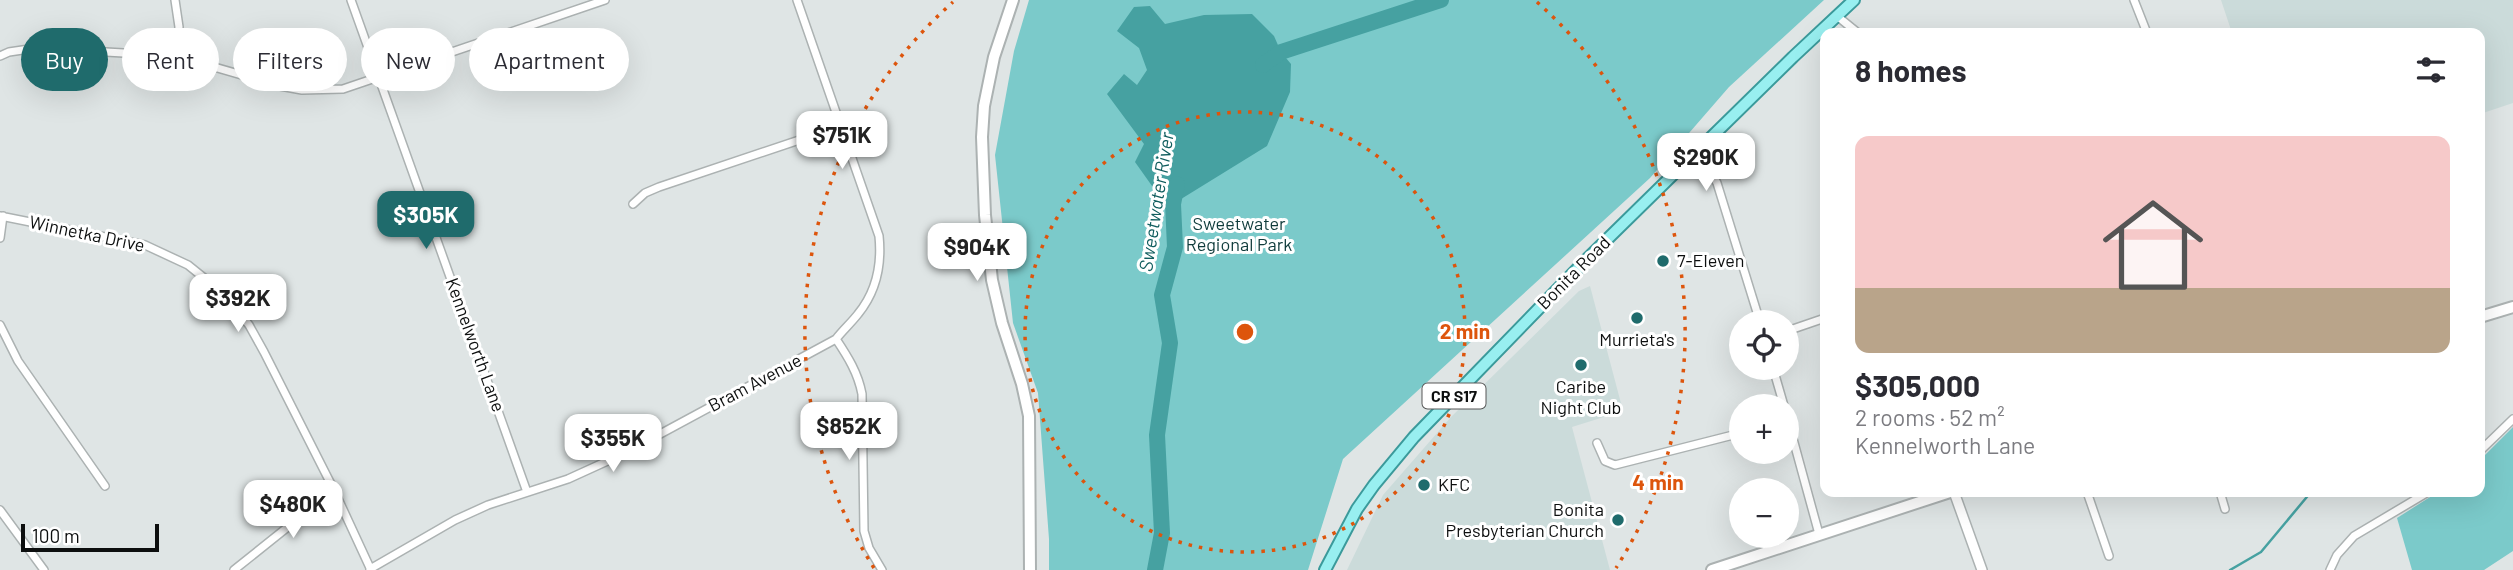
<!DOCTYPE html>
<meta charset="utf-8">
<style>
:root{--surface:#fff;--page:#f2f2f3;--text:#2b2b33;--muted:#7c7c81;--accent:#1f6b6c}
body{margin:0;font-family:Barlow,sans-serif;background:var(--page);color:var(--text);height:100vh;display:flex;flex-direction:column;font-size:26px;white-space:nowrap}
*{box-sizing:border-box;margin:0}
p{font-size:23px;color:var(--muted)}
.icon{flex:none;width:38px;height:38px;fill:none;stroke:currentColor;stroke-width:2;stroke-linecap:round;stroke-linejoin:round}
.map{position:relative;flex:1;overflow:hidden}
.panel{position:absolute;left:1820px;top:28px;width:665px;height:469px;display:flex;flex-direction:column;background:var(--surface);border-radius:14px;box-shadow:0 7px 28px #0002}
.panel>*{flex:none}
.hud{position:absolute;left:21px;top:28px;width:665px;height:63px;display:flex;gap:14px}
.buttons{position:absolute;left:1729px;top:310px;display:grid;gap:14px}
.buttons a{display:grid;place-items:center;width:70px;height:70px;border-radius:50%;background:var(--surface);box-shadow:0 7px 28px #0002;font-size:35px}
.scale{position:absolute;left:21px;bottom:18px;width:138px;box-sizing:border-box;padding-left:7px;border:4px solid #0d0f0f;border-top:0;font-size:19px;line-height:24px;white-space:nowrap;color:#0d0f0f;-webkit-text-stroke:5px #fff;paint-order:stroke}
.price{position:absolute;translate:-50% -60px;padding:0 16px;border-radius:14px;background:#fff;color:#222;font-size:23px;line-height:46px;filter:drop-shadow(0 2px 4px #0008)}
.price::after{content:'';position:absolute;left:50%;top:42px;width:21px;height:16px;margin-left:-10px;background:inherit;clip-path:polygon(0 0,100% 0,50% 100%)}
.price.active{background:var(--accent);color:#fff}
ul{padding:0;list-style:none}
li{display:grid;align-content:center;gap:14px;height:371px;padding:0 35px}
li span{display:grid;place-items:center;height:217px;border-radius:14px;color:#555}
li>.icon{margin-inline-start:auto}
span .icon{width:126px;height:126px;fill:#fffc;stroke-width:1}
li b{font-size:30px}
h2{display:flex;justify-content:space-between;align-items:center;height:84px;padding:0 35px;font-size:30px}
.chip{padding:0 24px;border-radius:32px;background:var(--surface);box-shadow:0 7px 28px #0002;font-size:24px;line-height:63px}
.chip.active{background:var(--accent);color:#fff}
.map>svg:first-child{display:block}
.built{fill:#cbdbda}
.green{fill:#7bcaca}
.water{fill:#46a1a1}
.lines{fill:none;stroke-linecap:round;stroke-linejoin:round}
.stream{stroke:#46a1a1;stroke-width:2.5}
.river{stroke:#46a1a1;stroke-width:16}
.minor-casing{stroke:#acb2b2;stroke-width:10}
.tertiary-casing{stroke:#acb2b2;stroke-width:12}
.secondary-casing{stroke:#acb2b2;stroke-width:14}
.primary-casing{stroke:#3b9a9b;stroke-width:14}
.minor{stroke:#fff;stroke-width:7}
.tertiary{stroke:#fff;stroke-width:9}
.secondary{stroke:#fff;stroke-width:10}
.primary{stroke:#98eff0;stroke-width:10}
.ring{fill:none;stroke:#dd550c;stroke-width:3.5;stroke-dasharray:3.5 7}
.poi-dot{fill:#1f6b6c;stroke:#fff;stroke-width:2.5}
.labels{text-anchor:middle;stroke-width:6;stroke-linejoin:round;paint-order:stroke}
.shield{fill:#fff;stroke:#565757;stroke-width:2}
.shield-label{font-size:16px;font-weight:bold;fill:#0d0f0f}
.park-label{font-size:18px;fill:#0f3b3b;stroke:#fff}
.street-label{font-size:18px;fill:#0d0f0f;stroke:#fff}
.poi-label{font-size:18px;fill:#0d0f0f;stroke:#fff;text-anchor:start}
.water-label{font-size:19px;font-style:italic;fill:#105d5e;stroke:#fff}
.centre{fill:#dd550c;stroke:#fff;stroke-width:3.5}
.ring-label{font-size:21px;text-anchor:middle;font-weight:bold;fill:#dd550c;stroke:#fff;stroke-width:6;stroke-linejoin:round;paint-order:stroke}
</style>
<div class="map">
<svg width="2513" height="570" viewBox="0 0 2513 570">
<rect width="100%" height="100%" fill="#dfe5e5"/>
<path class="built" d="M2221 0H2513V103L2480 114V33H2232Z
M1590 286 1623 411 1572 427 1610 570H1347L1383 495 1451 417 1579 291Z"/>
<path class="green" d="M1029 0H1824L1729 87 1650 178 1343 459 1308 570H1049V539L1038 393 1013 323 995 155 1014 51Z
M2513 427V551L2484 570H2412L2397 518 2438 492H2480V460Z"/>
<path class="water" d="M1150 6 1165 24 1204 15 1252 14 1274 36 1281 52 1291 64 1290 92 1267 146 1173 204 1157 193 1135 162 1144 144 1107 94 1124 74 1137 85 1147 70 1139 48 1117 31 1134 7Z"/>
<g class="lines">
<path class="stream" d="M2230 570 2261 552 2311 492"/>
<path class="river" d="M1263 65 1281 52 1441 0
M1155 570 1162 533 1157 435 1170 343 1162 295 1175 247 1173 204 1177 184"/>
<g class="minor-casing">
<path id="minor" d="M175 0 179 27 176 56
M351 0 527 492
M2134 0 2147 33
M1837 16 1858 33
M0 56 9 52 36 48 176 56 280 86 302 90 343 89 605 0
M1699 151 1717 183 1760 322
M633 204 645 193 659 187 841 126
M0 216 145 245 188 265 224 294 249 325 264 352 334 490 371 570
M0 238 3 216
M0 325 18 361 105 486
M1787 331 1825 318
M836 339C848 357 858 373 862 394L864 531 869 548 882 570
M1773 368 1784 406
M1787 417 1819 534
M1597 443 1605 461 1615 465 1741 433
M2480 451 2513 419
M2087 492 2109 556
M2220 492 2225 509
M0 510 44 570
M370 569 455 520 488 505 568 479 625 453 836 339C843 330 851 323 858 314 876 292 882 265 879 236L797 0
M234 570 334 490
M2330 570 2337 555 2354 536 2428 492"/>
</g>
<g class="tertiary-casing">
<path id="tertiary" d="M1954 492 1982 570"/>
</g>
<g class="secondary-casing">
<path id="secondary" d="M1013 0 994 57 984 106 982 137 985 215 992 280 1002 323 1022 384 1029 416 1030 570
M2480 317 2513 307
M1712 570 1950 492"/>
</g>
<g class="primary-casing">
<path id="primary" d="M1325 570 1357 509 1374 485 1414 437 1585 261 1793 57 1854 0"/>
</g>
<use href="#minor" class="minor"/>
<use href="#tertiary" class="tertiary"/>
<use href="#secondary" class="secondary"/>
<use href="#primary" class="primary"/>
</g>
<g class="ring">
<circle cx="1245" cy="332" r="220"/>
<path d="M874 568A440 440 0 0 1 953 2M1537 2A440 440 0 0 1 1616 568"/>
</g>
<g class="poi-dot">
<circle cx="1663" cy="261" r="7"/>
<circle cx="1637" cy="318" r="7"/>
<circle cx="1581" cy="365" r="7"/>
<circle cx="1424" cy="485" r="7"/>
<circle cx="1618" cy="520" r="7"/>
</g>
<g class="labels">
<rect class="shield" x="1422.5" y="383.5" width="63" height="25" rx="5"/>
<g class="shield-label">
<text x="1454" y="402">CR S17</text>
</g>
<g class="park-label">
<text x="1239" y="230">Sweetwater<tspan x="1239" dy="21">Regional Park</tspan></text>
</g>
<g class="street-label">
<text transform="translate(87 234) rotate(12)" y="6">Winnetka Drive</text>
<text transform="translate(1574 273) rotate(-45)" y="6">Bonita Road</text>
<text transform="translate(475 345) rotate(70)" y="6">Kennelworth Lane</text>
<text transform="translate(755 383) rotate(-28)" y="6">Bram Avenue</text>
</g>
<g class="poi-label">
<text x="1677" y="267">7-Eleven</text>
<text x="1637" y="346" text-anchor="middle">Murrieta's</text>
<text x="1581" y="393" text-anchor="middle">Caribe<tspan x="1581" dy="21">Night Club</tspan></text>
<text x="1438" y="491">KFC</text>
<text x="1604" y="516" text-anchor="end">Bonita<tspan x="1604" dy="21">Presbyterian Church</tspan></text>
</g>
<g class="water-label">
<text transform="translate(1156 202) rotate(-81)" y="7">Sweetwater River</text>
</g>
</g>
<circle cx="1245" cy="332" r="10" class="centre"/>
<g class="ring-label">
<text x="1465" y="339">2 min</text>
<text x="1658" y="490">4 min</text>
</g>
</svg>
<div class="buttons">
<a><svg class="icon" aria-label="locate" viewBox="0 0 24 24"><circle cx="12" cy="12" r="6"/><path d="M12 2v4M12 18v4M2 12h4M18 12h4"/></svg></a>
<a>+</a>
<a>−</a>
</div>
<div class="scale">100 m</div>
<b class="price" style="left:842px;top:171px">$751K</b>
<b class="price" style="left:1706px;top:193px">$290K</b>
<b class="price active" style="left:426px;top:251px">$305K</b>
<b class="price" style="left:977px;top:283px">$904K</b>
<b class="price" style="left:238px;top:334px">$392K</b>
<b class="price" style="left:849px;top:462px">$852K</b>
<b class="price" style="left:613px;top:474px">$355K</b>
<b class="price" style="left:293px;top:540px">$480K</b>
<div class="hud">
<a class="chip active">Buy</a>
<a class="chip">Rent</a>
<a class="chip">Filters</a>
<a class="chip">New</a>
<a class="chip">Apartment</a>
</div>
<section class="panel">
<h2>8 homes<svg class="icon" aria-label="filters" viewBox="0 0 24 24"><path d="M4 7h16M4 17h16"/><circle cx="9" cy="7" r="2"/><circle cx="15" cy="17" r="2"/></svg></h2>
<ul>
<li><span style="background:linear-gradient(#f6c9c9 70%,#b9a48a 0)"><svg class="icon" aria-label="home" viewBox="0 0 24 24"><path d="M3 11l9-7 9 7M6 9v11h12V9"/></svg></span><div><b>$305,000</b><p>2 rooms · 52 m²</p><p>Kennelworth Lane</p></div></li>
</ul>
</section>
</div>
